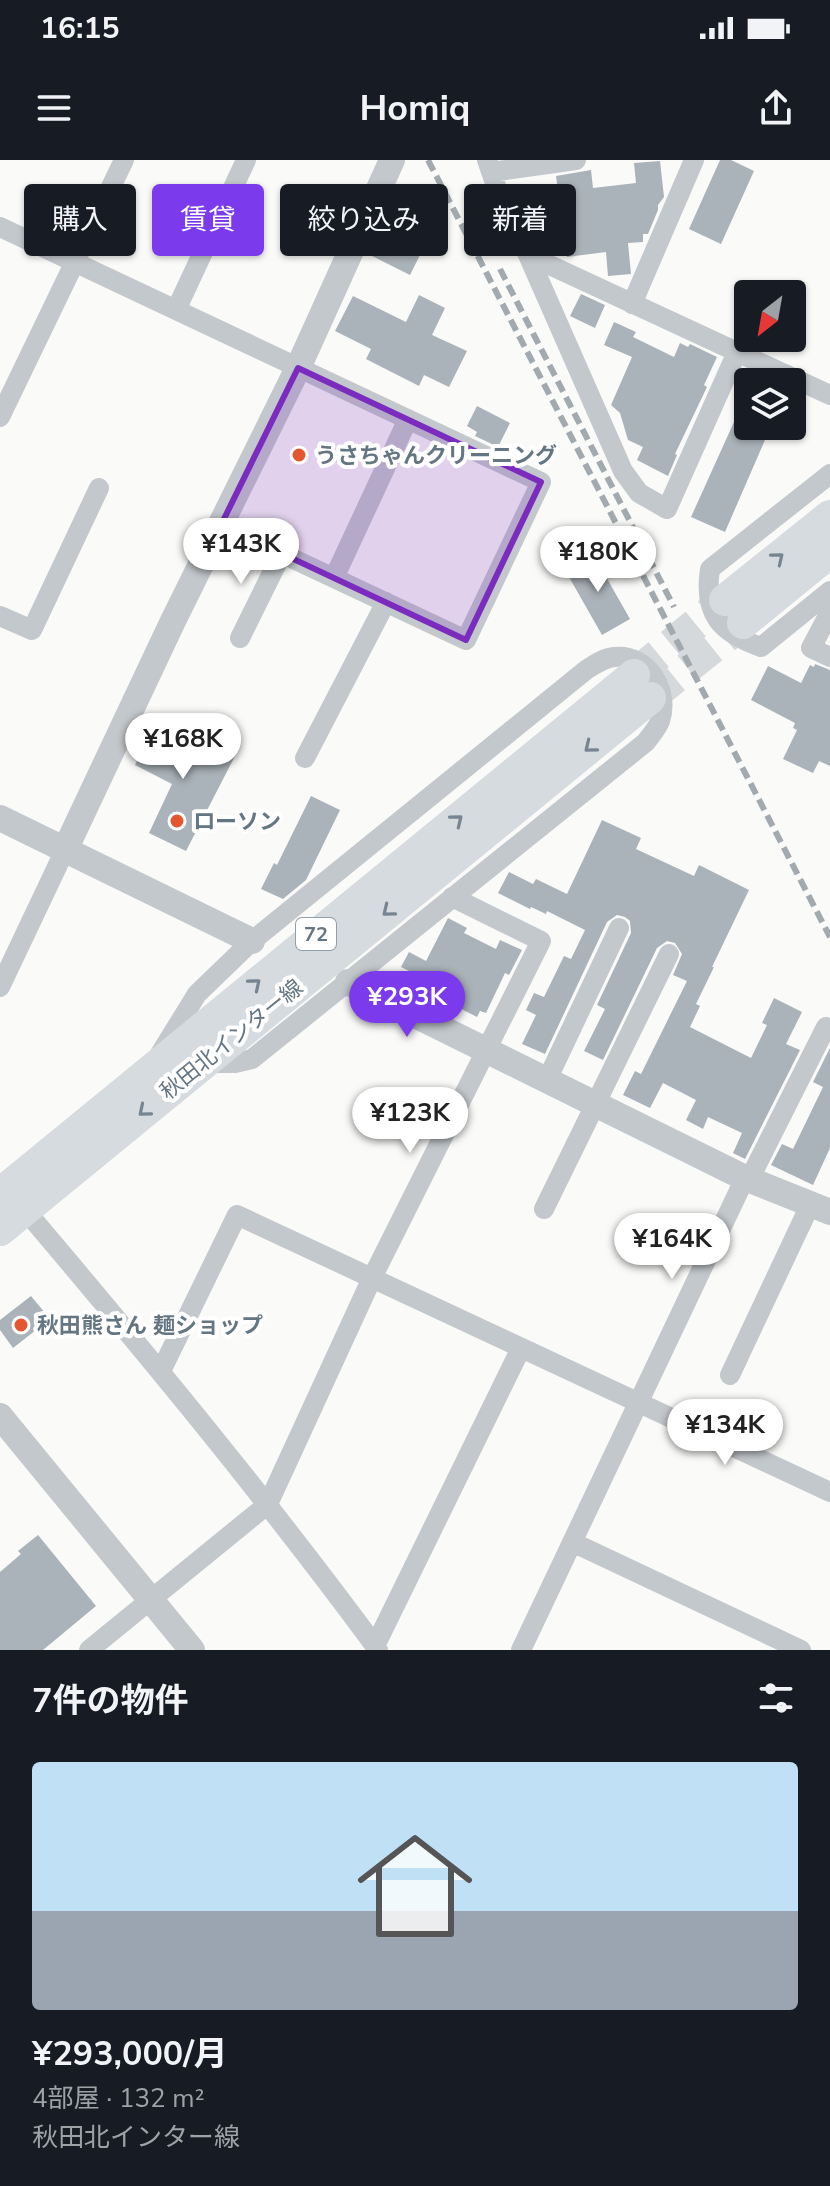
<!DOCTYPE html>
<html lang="ja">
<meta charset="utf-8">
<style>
:root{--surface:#171b24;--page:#242831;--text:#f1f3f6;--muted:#9ea1a6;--accent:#7c3aed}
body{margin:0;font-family:"Nunito Sans","Noto Sans JP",sans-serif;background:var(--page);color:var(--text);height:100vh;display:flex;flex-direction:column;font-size:30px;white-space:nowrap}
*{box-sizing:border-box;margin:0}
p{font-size:26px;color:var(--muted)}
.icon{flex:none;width:44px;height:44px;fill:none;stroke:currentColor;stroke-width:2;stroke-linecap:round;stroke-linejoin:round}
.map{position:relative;height:1490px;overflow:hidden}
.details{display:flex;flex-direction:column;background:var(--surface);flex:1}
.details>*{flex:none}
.guide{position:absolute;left:24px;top:24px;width:782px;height:72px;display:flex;gap:16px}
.needle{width:52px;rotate:211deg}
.controls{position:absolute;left:734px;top:120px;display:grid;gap:16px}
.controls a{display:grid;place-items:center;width:72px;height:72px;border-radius:8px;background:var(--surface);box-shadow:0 2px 6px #0004;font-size:40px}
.price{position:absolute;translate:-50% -68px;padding:0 18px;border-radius:28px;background:#fff;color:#222;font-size:26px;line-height:52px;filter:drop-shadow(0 2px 4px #0008)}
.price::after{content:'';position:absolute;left:50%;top:48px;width:24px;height:18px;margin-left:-12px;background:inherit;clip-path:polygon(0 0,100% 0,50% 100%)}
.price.active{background:var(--accent);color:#fff}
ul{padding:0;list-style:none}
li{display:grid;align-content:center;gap:16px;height:424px;padding:0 32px}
li span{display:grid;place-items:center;height:248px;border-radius:8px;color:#555}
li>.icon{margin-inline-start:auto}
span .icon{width:144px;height:144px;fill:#fffc;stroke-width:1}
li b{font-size:34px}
h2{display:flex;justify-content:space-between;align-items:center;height:96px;padding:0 32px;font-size:34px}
.tag{padding:0 28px;border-radius:8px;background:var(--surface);box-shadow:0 2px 6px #0004;font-size:28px;line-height:72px}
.tag.active{background:var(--accent);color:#fff}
.status{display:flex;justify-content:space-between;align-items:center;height:56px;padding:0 40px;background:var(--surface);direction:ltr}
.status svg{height:22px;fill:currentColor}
header{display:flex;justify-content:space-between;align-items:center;height:104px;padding:0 32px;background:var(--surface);font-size:36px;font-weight:700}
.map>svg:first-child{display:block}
.building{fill:#aab3b9}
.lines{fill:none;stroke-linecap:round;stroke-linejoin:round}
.primary-tunnel{stroke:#d5d9db;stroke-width:32;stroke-dasharray:32 16;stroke-linecap:butt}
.minor{stroke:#c3c8cc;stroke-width:20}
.tertiary{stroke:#c3c8cc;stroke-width:26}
.primary{stroke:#d6dbdf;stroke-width:32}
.rail{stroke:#a2aab0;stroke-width:6;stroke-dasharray:12 6;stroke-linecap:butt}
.oneway{stroke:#768591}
.marked{fill:#7b2cbf;fill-opacity:0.2;stroke:#7b2cbf;stroke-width:6;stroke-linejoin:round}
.poi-dot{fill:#e4572e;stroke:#fff;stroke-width:3}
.labels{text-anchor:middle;stroke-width:8;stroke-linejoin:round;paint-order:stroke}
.shield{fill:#fff;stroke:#939fa8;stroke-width:2}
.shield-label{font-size:20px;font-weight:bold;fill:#657683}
.poi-label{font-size:22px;font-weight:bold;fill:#657683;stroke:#fff;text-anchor:start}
.street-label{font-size:22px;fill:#657683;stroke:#fff}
</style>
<div class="status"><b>16:15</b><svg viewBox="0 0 49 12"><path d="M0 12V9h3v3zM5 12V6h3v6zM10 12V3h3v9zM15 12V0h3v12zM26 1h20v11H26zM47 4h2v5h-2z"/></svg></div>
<header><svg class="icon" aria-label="menu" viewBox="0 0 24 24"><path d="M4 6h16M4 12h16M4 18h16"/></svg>Homiq<svg class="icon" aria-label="share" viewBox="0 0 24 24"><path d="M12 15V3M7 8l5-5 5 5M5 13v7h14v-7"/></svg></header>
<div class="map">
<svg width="830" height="1490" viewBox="0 0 830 1490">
<rect width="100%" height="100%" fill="#fafaf8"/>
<path class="building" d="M720 0H731L754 11 721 84 689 69Z
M660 1 664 37 658 45V50L648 74H643V82L628 83 631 114 608 116 606 92 567 97 556 16 591 10 593 28 636 23 634 3Z
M382 76 420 95 410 115 372 96Z
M581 134 605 145 595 168 570 156Z
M419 135 445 148 432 175 467 191 449 227 424 215 419 226 366 199 371 189 335 171 353 136 406 162Z
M614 162 636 172 633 177 674 197 680 183 688 187 690 184 717 197 704 225 707 227 675 294 677 295 668 316 637 300 643 287 628 280 620 253 611 245 632 197 604 185Z
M748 231V266H771L725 372 691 357Z
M477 246 510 263 498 287 475 276 477 272 467 266Z
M593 394 630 459 602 475 565 410Z
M815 504 830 510V606L819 601 813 613 783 599 797 570 793 568 795 563 751 540 768 506 801 523 810 505 814 507Z
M168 563 235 596 186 691 149 673 172 624 135 605 154 566 164 571Z
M311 636 340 650 306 720 283 739 261 729 274 703 277 705Z
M602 660 641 678 636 689 694 716 699 705 749 730 712 807H714L696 844 700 846 690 867 751 898 767 865 762 863 774 838 802 852 786 884 800 890 745 999 733 993 742 973 708 957 703 969 686 960 696 940 663 923 650 948 623 935 635 911 641 914 687 821 673 815 682 794 675 783 667 781 657 788 603 900 584 891 605 849 597 845 631 773 630 761 625 757 617 755 607 762 545 894 522 884 536 855 526 850 534 833 544 837 564 796 571 799 585 770 547 751 546 754 531 747 530 749 498 733 509 712 533 724 536 719 567 734Z
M448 758 467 768 464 773 496 789 500 780 522 790 509 815 505 813 486 853 480 851 477 857 405 820 409 811 401 807 409 792 426 801Z
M830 888V988L813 1025 771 1005 782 984 793 989 823 927 813 922Z
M31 1136 50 1159 13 1188 0 1170V1160Z
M38 1375 96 1446 43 1490H0V1412L21 1394 18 1391Z"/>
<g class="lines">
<path class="primary-tunnel" d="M634 515 725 440
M650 538 743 463"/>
<path class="minor" d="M487 0 497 29 528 95 830 235
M491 12 576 0
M0 67 541 322 466 480 221 365
M528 95 623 311 639 333 667 349 737 192
M632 144 694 0
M176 150 246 0
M0 257 124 0
M830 314 710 409C703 455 721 473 761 487L830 431
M334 418 408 259
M830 452 811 488 830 497
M0 456 32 470 99 328
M240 478 282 393
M305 598 386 442
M0 827 65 690
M160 894 197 834 252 781 586 510C595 504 604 498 614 497 649 493 670 532 660 561 657 569 650 576 646 582L252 899 235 903H202
M547 920 619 768
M749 1020 826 867
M544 1049 669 794
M25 1050C147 1194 266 1338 378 1490
M161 1211 237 1055 830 1332
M730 1215 810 1045
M572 1382 801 1490
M375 1486 521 1188
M89 1490 268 1344 372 1118 541 781 452 737
M521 1490 745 1018"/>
<path class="tertiary" d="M0 658 252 781
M65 690 172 463 298 208 392 0
M348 822 745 1018 830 1052
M0 1256 192 1490"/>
<path class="primary" d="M725 440 830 356
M743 463 830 392
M0 1034 634 515
M0 1070 650 538"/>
<path class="rail" d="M428 0 830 777
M500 109 674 447"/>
</g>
<defs><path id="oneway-chevron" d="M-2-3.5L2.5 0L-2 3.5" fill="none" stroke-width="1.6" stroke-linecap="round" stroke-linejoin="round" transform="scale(2)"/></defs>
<g class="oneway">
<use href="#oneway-chevron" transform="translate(778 398) rotate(-39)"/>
<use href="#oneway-chevron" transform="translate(590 587) rotate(141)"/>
<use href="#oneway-chevron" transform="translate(457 660) rotate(-39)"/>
<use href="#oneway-chevron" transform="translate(388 751) rotate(141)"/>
<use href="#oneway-chevron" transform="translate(255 824) rotate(-40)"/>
<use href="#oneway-chevron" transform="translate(144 951) rotate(140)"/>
</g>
<path class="marked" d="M298 208 541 322 466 480 221 365Z"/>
<g class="poi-dot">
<circle cx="299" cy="295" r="8"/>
<circle cx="177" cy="661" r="8"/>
<circle cx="21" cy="1165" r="8"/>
</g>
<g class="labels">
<rect class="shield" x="296" y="758" width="40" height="32" rx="6"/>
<g class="shield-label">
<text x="316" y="781">72</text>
</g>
<g class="poi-label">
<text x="315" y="303">うさちゃんクリーニング</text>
<text x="193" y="669">ローソン</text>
<text x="37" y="1173">秋田熊さん 麺ショップ</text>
</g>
<g class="street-label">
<text transform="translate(231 879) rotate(-39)" y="8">秋田北インター線</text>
</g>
</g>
</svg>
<div class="controls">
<a><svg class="needle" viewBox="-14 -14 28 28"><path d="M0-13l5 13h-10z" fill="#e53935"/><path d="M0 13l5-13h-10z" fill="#9ea1a6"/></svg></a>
<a><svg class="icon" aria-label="layers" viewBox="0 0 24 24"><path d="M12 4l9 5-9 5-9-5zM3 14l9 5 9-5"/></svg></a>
</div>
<b class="price" style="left:241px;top:426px">¥143K</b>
<b class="price" style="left:598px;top:434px">¥180K</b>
<b class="price" style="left:183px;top:621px">¥168K</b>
<b class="price active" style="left:407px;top:879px">¥293K</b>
<b class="price" style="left:410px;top:995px">¥123K</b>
<b class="price" style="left:672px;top:1121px">¥164K</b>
<b class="price" style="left:725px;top:1307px">¥134K</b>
<div class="guide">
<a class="tag">購入</a>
<a class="tag active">賃貸</a>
<a class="tag">絞り込み</a>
<a class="tag">新着</a>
</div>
</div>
<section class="details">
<h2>7件の物件<svg class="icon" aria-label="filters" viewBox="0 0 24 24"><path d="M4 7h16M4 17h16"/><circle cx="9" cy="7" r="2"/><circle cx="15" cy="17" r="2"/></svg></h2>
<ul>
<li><span style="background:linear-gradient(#bfe0f5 60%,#9aa5b1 0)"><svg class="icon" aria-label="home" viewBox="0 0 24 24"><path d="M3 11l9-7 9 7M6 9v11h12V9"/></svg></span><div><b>¥293,000/月</b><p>4部屋 · 132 m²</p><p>秋田北インター線</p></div></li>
</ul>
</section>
